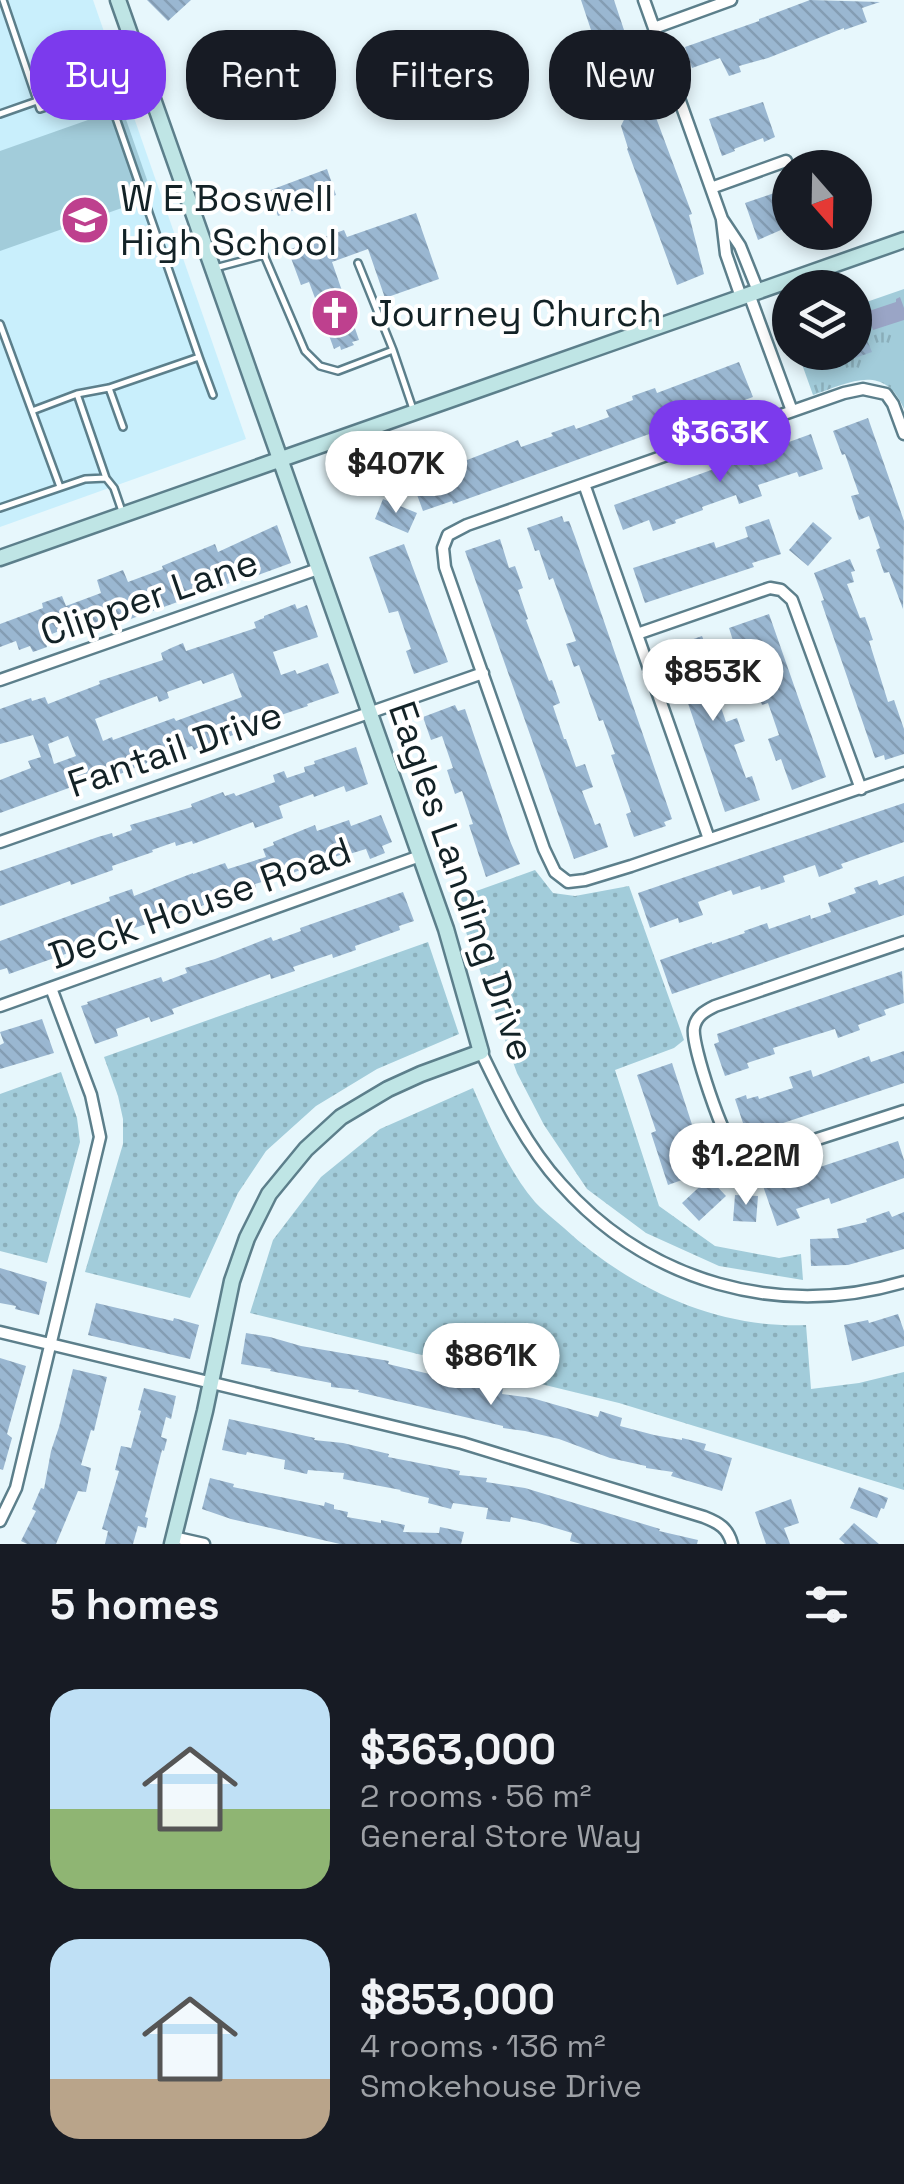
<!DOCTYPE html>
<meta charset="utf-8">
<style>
:root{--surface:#171b24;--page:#242831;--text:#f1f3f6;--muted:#9ea1a6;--accent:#7c3aed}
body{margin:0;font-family:"Space Grotesk",sans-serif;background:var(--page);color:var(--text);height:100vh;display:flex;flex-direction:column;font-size:38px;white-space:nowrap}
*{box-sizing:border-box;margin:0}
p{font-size:32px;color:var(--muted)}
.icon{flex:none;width:55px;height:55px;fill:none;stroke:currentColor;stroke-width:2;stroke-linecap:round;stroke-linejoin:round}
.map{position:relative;height:1544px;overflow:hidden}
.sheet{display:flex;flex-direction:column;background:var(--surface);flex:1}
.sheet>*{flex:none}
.top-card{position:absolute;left:30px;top:30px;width:845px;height:90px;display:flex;gap:20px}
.needle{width:65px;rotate:160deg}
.controls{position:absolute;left:772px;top:150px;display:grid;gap:20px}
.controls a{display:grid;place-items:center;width:100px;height:100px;border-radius:50%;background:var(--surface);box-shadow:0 5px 15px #0003;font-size:50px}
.price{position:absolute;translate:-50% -85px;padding:0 22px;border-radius:35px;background:#fff;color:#222;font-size:32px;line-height:65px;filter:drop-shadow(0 2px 5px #0008)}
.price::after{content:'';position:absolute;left:50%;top:60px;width:30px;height:22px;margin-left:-15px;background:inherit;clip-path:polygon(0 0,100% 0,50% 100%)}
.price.selected{background:var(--accent);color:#fff}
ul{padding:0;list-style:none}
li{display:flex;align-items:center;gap:30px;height:250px;padding:0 50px}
li span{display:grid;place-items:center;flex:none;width:280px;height:200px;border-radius:30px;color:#555}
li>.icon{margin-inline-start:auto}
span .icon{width:120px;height:120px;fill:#fffc;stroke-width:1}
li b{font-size:42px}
h2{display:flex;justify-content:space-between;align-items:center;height:120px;padding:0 50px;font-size:42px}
.chip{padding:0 35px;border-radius:40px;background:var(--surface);box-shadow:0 5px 15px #0003;font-size:35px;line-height:90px}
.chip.selected{background:var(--accent);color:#fff}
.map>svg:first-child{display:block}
.built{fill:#c9effc}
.grass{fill:url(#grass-dots)}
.park{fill:url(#park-tufts)}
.pitch{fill:#a2ccda}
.water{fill:#9aa5c6}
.building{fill:url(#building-back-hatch);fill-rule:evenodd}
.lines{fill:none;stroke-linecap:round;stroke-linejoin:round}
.lane-casing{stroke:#5c7f8b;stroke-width:10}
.street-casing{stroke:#5c7f8b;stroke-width:15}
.secondary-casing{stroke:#5c7f8b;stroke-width:19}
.lane{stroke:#fff;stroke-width:5}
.street{stroke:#fff;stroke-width:10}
.secondary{stroke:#bfe5e5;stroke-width:14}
.labels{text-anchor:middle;stroke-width:8;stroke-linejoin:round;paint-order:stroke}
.poi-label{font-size:38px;fill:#132226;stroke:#fff;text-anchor:start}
.street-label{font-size:38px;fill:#132226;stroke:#fff}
</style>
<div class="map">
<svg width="904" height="1544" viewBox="0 0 904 1544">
<defs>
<pattern id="grass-dots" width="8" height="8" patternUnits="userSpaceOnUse" patternTransform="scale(2.5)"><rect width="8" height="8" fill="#a2ccda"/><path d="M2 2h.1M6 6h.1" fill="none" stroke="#8bafbb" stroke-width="1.8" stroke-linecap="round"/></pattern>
<pattern id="park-tufts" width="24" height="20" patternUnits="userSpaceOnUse" patternTransform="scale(2.5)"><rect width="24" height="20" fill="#a2ccda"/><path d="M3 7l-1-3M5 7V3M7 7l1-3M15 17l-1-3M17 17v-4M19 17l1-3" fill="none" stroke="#8bafbb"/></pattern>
<pattern id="building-back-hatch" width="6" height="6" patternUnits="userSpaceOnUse" patternTransform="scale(2.5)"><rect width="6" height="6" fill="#9ab7d1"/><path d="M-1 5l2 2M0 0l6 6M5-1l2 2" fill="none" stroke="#849db3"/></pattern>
</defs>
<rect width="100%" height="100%" fill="#e7f7fc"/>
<path class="built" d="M0 0H93L246 439 0 527Z"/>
<path class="grass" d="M535 870 553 893 575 896 629 886 684 1040 674 1048 615 1070 659 1206 715 1246 779 1258 801 1254 803 1280 719 1266 646 1233 587 1189 544 1125 517 1073 454 899Z
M428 942 459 1034 377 1069 316 1106 266 1151 238 1193 190 1298 85 1272 123 1144V1119L118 1096 104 1057Z
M61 1072 77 1118 80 1142 47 1263 0 1251V1094Z
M473 1088C490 1127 507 1169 535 1202 543 1211 554 1219 564 1228 629 1288 716 1329 806 1325L811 1389 859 1383 904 1372V1490L619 1403 250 1313 273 1240 321 1177 380 1129Z"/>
<path class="park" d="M904 289V409C884 362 849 383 813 395L798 353 855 352V306Z"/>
<path class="pitch" d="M122 108 153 197 0 251V151Z"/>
<path class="water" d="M900 297 904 308V320L873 330 865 310 870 308 872 310 896 302V299Z"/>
<path class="building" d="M147 0H191L168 21Z
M581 0H614L626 36 629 35 652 107 692 214 689 215 704 274 677 285 627 149 628 148 621 126 631 105 616 111 614 105 610 106 605 92 610 91 588 38 593 36Z
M810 0 880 2 862 8 867 22 844 30V28L768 58 739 66 741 72 729 76 720 58 692 68 685 47 759 21V19Z
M763 102 775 137 764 142 763 138 734 149 735 151 722 156 709 119Z
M327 169 336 195 278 216 268 191Z
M783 190V192L790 190V226L758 240 745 203Z
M416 213 439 279 385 298 368 249 332 262 359 340 352 342 354 345 341 350 340 346 334 349 309 282 301 285 288 250 344 230 347 237Z
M855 311 872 352 855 358Z
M739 362 753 397 453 504 452 501 423 511 412 481 441 471 439 464 460 456 462 462 518 440 521 447 553 436 551 433 574 425 576 429 609 417 606 410 633 400 632 396 655 388 657 393Z
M868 418 904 521 903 609 889 572 884 573 876 550 880 548 869 516 859 520 851 496 859 494 845 454 842 455 833 431Z
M811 434 823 469 799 477 797 472 758 485 762 496 739 504 736 495 702 507 703 510 675 520 676 523 653 531 649 520 623 530 614 505Z
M383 499 417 513 408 533 375 519Z
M562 516 564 522 569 521 575 537 672 819 664 822 666 826 634 837 626 814 631 812 611 755 615 754 603 720 599 721 579 665 574 667 566 644 576 641 553 578 549 580 539 550 535 551 527 528Z
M769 519 781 554 752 563 754 567 645 603 633 568 714 542 716 548 748 537 745 527Z
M813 522 832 538 808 566 789 550Z
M277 525 291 563 250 578 248 573 229 581 230 583 114 625 112 622 83 633 80 623 44 637 47 647 33 652 30 646 19 650 16 641 0 647V624L43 608 42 603 62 596 66 606 101 593 97 580 123 570 128 582 163 569 162 566 215 544 218 552Z
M500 539 509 568 515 566 523 588 518 590 528 619 526 620 549 681 552 680 560 703 553 706 564 739H566L576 767 585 764 593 787 582 791 595 825 600 823 608 847 574 859 465 551Z
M404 544 448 662 414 674 406 651 411 649 398 611 389 613 369 557Z
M850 559 855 571 851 572 854 582 847 584 860 618 865 617 873 640 869 641 888 702 894 700 904 729V754L885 760 884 755 875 758 821 601 824 600 814 573Z
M295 604 297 609 307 605 318 637 273 652 281 675 295 670 297 674 328 663 339 693 307 704 308 706 248 726 249 729 194 750 192 746 178 750 101 782 99 777 0 813V780L31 768 28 761 41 757 33 735 0 744V709L31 698 32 701 45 697 48 704 100 684 99 681 163 660 161 653 171 648 183 643 186 651 256 628 254 622 264 618V616ZM233 673 242 697 176 721 174 718 113 740 112 737 103 741 95 719 157 696 159 702 169 698 167 692 201 680 203 684ZM68 736 76 756 54 764 48 744Z
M769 614 826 777 792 790 781 759 776 761 768 739 779 735 768 703 762 705 754 681 756 680 744 647 736 650 729 628Z
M702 636 722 687 715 690 726 722 737 718 745 741 734 745 746 778 752 776 760 800 725 812 677 671H676L668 648Z
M455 705 458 711 465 709 510 841 520 864 486 877 469 825 473 824 462 791 455 794 447 770 453 768 442 736 431 740 423 717Z
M356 747 368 784 346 792 344 786 314 797 313 794 279 806 283 818 255 828 253 822 193 844 192 841 176 846 175 842 152 850 153 852 112 866 113 870 71 885 70 881 0 906V871L98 837 112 833 113 837 132 830 130 825 192 807 191 804 223 792 225 796 234 793 236 796 275 782 273 775 284 771 287 778 305 772 304 767 315 764 314 761Z
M904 803V842L841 864 843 868 819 877 815 865 783 876 785 882 761 890 760 886 733 895 731 890 698 902 703 915 679 923 678 918 650 928 638 893Z
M381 815 392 842 382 846 385 853 370 859 366 849 346 855 345 853 290 874 255 884 256 888 104 938 105 940 9 974 7 968 0 970V941L110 901 109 897 132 889 134 896 193 873V874L225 863 228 869 266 857 263 849 274 845 273 842 315 825 317 831 349 820 351 826Z
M904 876V915L672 994 660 960 712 942V944L745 933 744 931 767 923 769 929 810 915 811 919 831 912 828 903 856 893 854 888 877 880 879 885Z
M403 892 414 921 399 926 400 930 355 946 356 950 333 958 332 954 293 967 295 971 271 979 270 974 172 1009 174 1014 151 1022 149 1017 116 1029 118 1036 95 1044 81 1006 88 1004 87 1002 161 977 163 982 187 973 185 968 215 959 271 937 273 941 276 940 301 931 300 928Z
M902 971 904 1003 884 1010 886 1015 858 1025 860 1030 838 1038 835 1029 773 1048 775 1054 747 1063 749 1068 725 1076 714 1044 719 1042 717 1034Z
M42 1019 54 1053 0 1069V1045L4 1043 0 1032Z
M904 1051V1083L759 1131 758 1128 746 1132 735 1099 746 1095 747 1099 758 1096 759 1099 793 1088 789 1077 811 1070 813 1077 869 1056 871 1062Z
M672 1063 698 1143 694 1144 704 1172 668 1185 651 1133 656 1131 637 1075Z
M898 1141 904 1160V1178L831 1204 829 1198 796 1209 800 1218 777 1226 763 1186Z
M709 1178 726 1196 699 1221 682 1203Z
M735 1195 758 1196 756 1222 733 1221Z
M889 1211 892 1217 904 1212V1249L848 1265 811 1266 810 1239 839 1238 837 1229 867 1222 866 1219Z
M0 1268 47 1282 39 1315 15 1309 16 1306 0 1303Z
M96 1303 173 1321 174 1318 199 1325 190 1359 88 1335Z
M898 1314 904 1331V1346L852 1361 844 1325 868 1320 869 1323Z
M246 1333 270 1337 301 1346 389 1361 388 1364 446 1378 503 1389 502 1394 532 1398 598 1417 600 1411 622 1418 620 1426 654 1435 682 1440V1438L706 1444 704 1450 732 1458 722 1491 671 1476 673 1472 646 1468V1466L610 1458 559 1439 525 1431 503 1428V1426L358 1392 359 1390 331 1387V1383L270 1371 271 1369 241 1364Z
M0 1358 26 1366 7 1434 12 1438 3 1470 0 1469Z
M73 1369 107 1377 94 1431 91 1430 81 1465 91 1468 86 1492 78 1491 56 1544H27L21 1541 36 1511 32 1509 41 1488 44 1489 51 1451 59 1427Z
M144 1388 176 1396 171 1419 166 1417 161 1437 167 1439 164 1451 162 1450 145 1517 148 1518 146 1528 138 1526 133 1544H105L108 1531 102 1529 119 1471 115 1470 121 1446 131 1448 141 1411 138 1410Z
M229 1419 315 1438 314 1440 343 1443 389 1454 388 1457 460 1471 459 1475 487 1478 486 1482 525 1488 660 1529 659 1531 698 1540 697 1544H581L570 1541 572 1533 539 1523 511 1517 510 1522 486 1519 488 1508 453 1503 451 1509 428 1503 429 1498 400 1491 401 1490 343 1479 344 1473 308 1470 307 1474 284 1469 285 1460 247 1452 246 1455 222 1450Z
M210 1478 234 1484 233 1487 266 1494 324 1506 325 1502 334 1505V1509L348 1512 347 1517 381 1523V1520L405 1525 403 1532 439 1533 440 1527 464 1532 461 1544H340L231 1519 202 1509Z
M859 1487 888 1498 884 1509 881 1508 877 1518 850 1508Z
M791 1499 799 1523 784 1528 790 1544H766L755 1512Z
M854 1523 879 1544H845L839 1539Z"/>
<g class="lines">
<g class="lane-casing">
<path id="lane" d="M3 0 40 109 91 92H107L199 357 109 388 77 394 106 478 114 488 123 514
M0 114 37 101
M358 263 393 350
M215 268 264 255 305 351 320 366 338 371 393 350 414 412
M0 324 32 411 77 394
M199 357 213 395
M109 388 123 427
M32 411 60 487
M0 508 85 479 106 478"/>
</g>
<g class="street-casing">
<path id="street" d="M644 0 722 219 740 246 758 291
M654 28 731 0
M711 188 786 161
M722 220 726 254 741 297
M749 294 792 411
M904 434 893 404 886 394 863 389 844 393 467 525 448 535 443 548 445 567 544 849 555 872 568 882 585 880 631 866 904 773
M584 484 709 839
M637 634 770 588 781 590 792 600 861 789
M0 680 318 569
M0 842 483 673
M904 942 715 1006C705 1011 696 1016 694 1028 691 1044 724 1143 737 1153 748 1161 761 1156 774 1153L904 1111
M0 1006 420 856
M481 1052C503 1098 527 1147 561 1184 648 1282 778 1319 904 1282
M0 1332 462 1443 704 1517C719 1523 728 1528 732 1544
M0 1521 16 1488 100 1137 91 1095 51 988
M173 1537 204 1544"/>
</g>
<g class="secondary-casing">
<path id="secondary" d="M118 0 446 929 481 1052 421 1074 388 1089 341 1117 306 1149 269 1194 247 1238 232 1281 205 1411 172 1544
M0 558 904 240"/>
</g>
<use href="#lane" class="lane"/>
<use href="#street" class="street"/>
<use href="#secondary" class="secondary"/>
</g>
<defs>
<g id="school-disc" transform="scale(2.5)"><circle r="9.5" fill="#be408e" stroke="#fff"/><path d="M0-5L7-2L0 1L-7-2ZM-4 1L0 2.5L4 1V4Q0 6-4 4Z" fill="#fff"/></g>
<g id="church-disc" transform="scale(2.5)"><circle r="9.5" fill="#be408e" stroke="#fff"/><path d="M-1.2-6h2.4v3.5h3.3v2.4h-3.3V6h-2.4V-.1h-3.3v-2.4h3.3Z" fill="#fff"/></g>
</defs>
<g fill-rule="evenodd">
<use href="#school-disc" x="85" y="220"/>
<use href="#church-disc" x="335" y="313"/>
</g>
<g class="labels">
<g class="poi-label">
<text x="120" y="211">W E Boswell<tspan x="120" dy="44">High School</tspan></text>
<text x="370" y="326">Journey Church</text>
</g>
<g class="street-label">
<text transform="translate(149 597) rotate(-19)" y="13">Clipper Lane</text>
<text transform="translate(175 749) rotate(-19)" y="13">Fantail Drive</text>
<text transform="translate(462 881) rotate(71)" y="13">Eagles Landing Drive</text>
<text transform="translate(200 903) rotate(-20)" y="13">Deck House Road</text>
</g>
</g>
</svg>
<div class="controls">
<a><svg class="needle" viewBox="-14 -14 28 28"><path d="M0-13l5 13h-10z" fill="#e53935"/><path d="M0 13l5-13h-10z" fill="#9ea1a6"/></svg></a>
<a><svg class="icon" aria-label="layers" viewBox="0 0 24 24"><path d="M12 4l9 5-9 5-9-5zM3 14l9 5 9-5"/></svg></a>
</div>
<b class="price selected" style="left:720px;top:485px">$363K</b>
<b class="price" style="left:396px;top:516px">$407K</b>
<b class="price" style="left:713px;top:724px">$853K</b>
<b class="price" style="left:746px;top:1208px">$1.22M</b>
<b class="price" style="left:491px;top:1408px">$861K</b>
<div class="top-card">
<a class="chip selected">Buy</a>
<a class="chip">Rent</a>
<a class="chip">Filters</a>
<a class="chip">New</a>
</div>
</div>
<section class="sheet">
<h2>5 homes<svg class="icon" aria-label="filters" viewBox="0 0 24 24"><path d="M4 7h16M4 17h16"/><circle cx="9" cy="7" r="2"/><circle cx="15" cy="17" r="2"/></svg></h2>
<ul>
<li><span style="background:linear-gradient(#bfe0f5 60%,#8fb573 0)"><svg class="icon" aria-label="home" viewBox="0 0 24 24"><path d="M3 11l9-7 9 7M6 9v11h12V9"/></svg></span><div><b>$363,000</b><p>2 rooms · 56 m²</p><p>General Store Way</p></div></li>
<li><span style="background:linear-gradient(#bfe0f5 70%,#b9a48a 0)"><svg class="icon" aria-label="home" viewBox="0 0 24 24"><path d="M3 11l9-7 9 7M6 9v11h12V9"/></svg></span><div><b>$853,000</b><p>4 rooms · 136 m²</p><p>Smokehouse Drive</p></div></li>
</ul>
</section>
